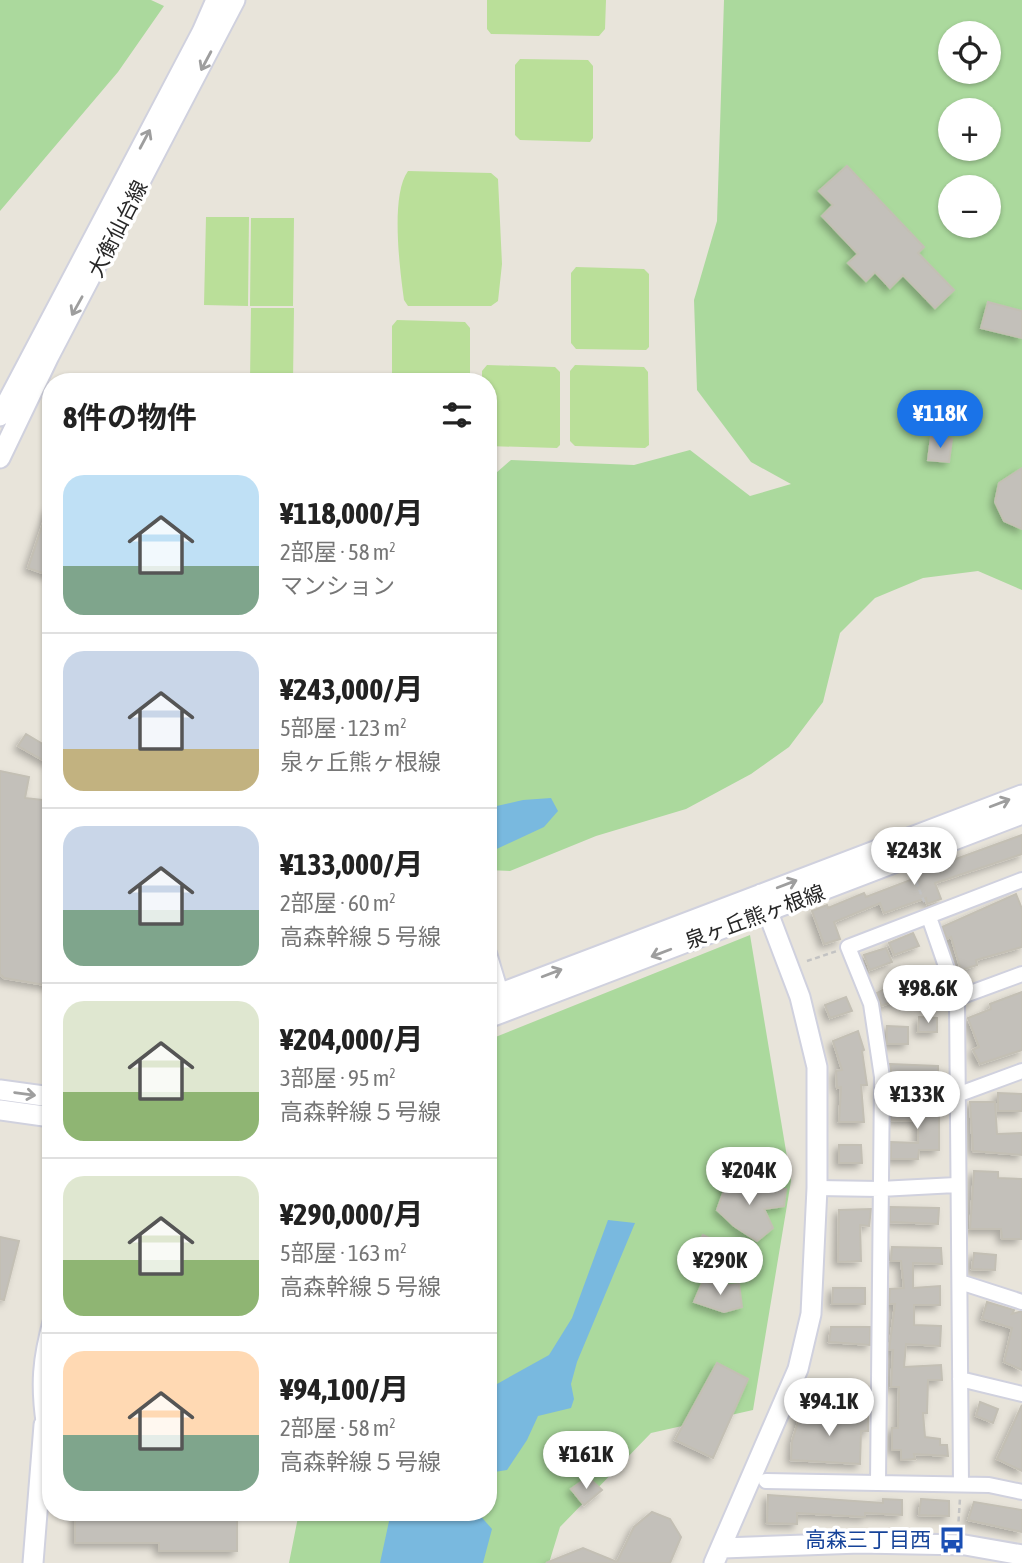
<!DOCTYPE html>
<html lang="ja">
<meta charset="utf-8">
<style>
:root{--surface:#fff;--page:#f6f6f6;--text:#222;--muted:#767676;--line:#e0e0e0;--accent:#1a73e8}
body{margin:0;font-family:"Asap Condensed","Noto Sans JP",sans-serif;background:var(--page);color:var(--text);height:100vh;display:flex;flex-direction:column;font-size:26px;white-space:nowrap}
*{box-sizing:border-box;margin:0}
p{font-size:23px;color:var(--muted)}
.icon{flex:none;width:38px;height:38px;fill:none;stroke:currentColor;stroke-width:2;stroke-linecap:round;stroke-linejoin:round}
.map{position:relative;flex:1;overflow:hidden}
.side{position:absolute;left:42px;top:373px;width:455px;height:1148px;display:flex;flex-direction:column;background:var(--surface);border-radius:28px;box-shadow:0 2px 5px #0004}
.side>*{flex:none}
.buttons{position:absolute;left:938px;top:21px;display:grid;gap:14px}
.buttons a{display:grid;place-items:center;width:63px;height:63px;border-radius:50%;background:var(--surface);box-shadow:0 2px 5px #0004;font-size:35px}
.price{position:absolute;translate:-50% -60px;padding:0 16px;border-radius:24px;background:#fff;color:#222;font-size:23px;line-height:46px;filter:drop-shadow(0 2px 4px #0008)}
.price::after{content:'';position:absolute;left:50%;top:42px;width:21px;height:16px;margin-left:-10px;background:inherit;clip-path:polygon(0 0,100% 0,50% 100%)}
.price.active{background:var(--accent);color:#fff}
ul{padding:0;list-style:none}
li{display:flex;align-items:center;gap:21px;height:175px;padding:0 21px}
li+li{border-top:2px solid var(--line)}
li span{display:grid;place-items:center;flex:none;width:196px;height:140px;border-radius:21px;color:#555}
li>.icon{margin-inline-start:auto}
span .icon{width:84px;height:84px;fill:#fffc;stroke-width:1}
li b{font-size:30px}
h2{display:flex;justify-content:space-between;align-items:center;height:84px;padding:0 21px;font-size:30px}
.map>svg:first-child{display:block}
.green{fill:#abd99d;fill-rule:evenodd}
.pitch{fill:#badf99}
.water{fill:#79b9df}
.building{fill:#c3c0ba;stroke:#c3bfb4;stroke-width:2;filter:url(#shadow)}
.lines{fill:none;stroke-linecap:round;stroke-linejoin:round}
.street-casing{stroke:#d0d1de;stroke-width:18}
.secondary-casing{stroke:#d0d1de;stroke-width:23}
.path{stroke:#c3c3c3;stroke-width:2.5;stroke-dasharray:5 3.5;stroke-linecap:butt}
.street{stroke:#fff;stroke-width:14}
.secondary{stroke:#fff;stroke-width:19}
.oneway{stroke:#9e9e9e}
.labels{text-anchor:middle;stroke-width:7;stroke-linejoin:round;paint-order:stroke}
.street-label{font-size:21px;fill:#272727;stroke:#fff}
.transit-label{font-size:21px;fill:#164399;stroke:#fff;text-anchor:end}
</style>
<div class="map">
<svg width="1022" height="1563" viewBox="0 0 1022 1563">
<defs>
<filter id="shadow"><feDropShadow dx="-4" dy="4" stdDeviation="3.5" flood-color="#0004"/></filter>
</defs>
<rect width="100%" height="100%" fill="#e8e4da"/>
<path class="green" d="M0 0H151L164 6 118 72 0 211Z
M724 0H1022V590L978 571 923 578 875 598 840 633 823 702 789 747 751 774 686 809 596 836 510 871 488 870V480L511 460 634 465 690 450 750 496 791 484 751 462 697 390 694 300 717 221ZM950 33H989V72H950ZM950 110H989V149H950ZM950 187H989V226H950Z
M750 935 791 1181 753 1410 651 1433 560 1527 549 1563H289L299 1512H488V1040Z"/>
<path class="pitch" d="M487 0H606L605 29 599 36 491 34 487 29Z
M520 59 588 60 593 66V138L590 142 520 140 515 135V65Z
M408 171 491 173 498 179 502 264 498 301 491 306H408L404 300C400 270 390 196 408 171Z
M206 217H249L248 306 204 305Z
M251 218H294L293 306H250Z
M576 267 644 269 649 274V347L646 350 576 349 571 343V273Z
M251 308H294L293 381H250Z
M397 320 465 322 470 328V381H392V326Z
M487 365 555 367 560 372V445L557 448 488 446V382L482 381V371Z
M575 365 644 367 648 372 649 445 645 448 575 446 570 441V371Z"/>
<path class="water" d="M551 798 558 811 544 827 488 853V808L523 800Z
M608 1220 635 1223 577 1362 571 1384 574 1399 571 1408 538 1416 527 1440 507 1470 488 1473V1389L549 1355 572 1318Z
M391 1512H477L492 1529 483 1563H380Z"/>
<path class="building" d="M847 166 924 247 918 253 954 290 935 308 903 275 890 288 875 272 866 281 848 263 858 254 822 216 833 205 819 191Z
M988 302 1022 311V338L981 328Z
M931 437 952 439 949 462 928 460Z
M1022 468V529L1004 521 995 502 999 483Z
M48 508H51V576L28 568Z
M26 734 51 749 48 763 18 746Z
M0 771 29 777 25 798 51 801V986L4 978 0 974Z
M1022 835V854L935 883 941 899 927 904 926 898 884 913 880 903 834 922 840 939 824 944 812 911 827 905 828 908 864 893 866 897 921 876 920 873 942 864Z
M1016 894 1022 909V947L976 960 977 965 961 970 951 937 947 939 942 927Z
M913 933 919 946 894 955 889 943Z
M886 948 892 962 870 970 864 955Z
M924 968 931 983 901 993 903 998 881 1006 877 993 904 979 903 975Z
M1022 992V1050L980 1064 973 1050 979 1047 968 1018 991 1009 990 1004Z
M846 997 852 1011 830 1018 825 1005Z
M919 1017 937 1018V1032H918Z
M887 1026 908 1027V1044H887Z
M858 1031 864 1050 862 1051 867 1085H861L864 1122H839L841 1087 837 1088 836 1071 842 1070 833 1041Z
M890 1064 938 1066V1083L892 1078Z
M998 1093 1022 1094V1111H998Z
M970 1102H995L997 1134 1022 1133V1155L973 1151Z
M891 1105 909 1106V1109L939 1107V1150H919L918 1159H891V1142L918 1143V1121L891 1120Z
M839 1145H861L862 1163H839Z
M732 1168 752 1195 760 1189H786L784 1206 764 1209 773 1228 757 1241 734 1226 717 1210Z
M974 1171 998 1172V1178L1022 1179 1021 1239H1002L1001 1229H970Z
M890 1207 939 1208 938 1224 890 1222Z
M871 1209 869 1226 860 1225 861 1261 838 1262 839 1210Z
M703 1235 721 1244 706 1274 685 1262Z
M0 1237 19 1241 4 1300 0 1299Z
M892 1247 941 1248 942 1264 913 1263V1288L940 1286V1305H914V1325L941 1326 940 1346 906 1344 904 1367 941 1365 942 1380H928L927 1413H923L925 1437 940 1439V1445H947L948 1456 914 1454 915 1459 901 1460V1450H892V1428H898L899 1387H891L893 1350H889L895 1304H889L890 1289 904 1288 901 1261H891Z
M974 1253 996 1255 995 1270 972 1269Z
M703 1281 719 1286 739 1284 742 1307 724 1312 694 1302Z
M833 1288H865V1304H832Z
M987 1302 1014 1310 1012 1314 1022 1311V1370L1004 1362 1012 1328 982 1319Z
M831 1327H870V1345L829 1342Z
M717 1363 748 1379 713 1458 675 1440Z
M980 1402 998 1409 993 1423 976 1416Z
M1022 1405V1471L997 1459Z
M801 1412 868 1415V1431H861L860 1464 791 1460 792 1441Z
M588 1477 602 1490 584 1505 571 1489Z
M768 1495 883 1503V1499L902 1500V1515L865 1513V1517L797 1513V1524L767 1523Z
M921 1499 949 1501V1516L919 1515Z
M974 1502 1022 1510V1532L968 1520Z
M75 1512H237V1551H159V1543H75Z
M652 1512 670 1519 681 1537 670 1563H546L583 1548 617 1562 634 1527Z"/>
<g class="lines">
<g class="street-casing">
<path id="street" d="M929 917 957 998 961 1484
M489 953 501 993
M957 998 1022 974
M957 1095 1022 1071
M817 1188 880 1189 956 1185
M960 1282 1022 1302
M960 1379 1022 1394
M44 1425C38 1385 40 1359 51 1320
M766 1481 989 1485 1022 1492
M878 1483 882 1077 871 1004 848 947 1022 880"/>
</g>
<g class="secondary-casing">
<path id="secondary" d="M0 416 202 32 216 0
M0 458 49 356 235 0
M488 998 1022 795
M488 1018 1022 814
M0 1090 51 1097
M0 1110 51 1117
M723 1548 860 1543 965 1545 1022 1555
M33 1563 44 1425
M714 1563 798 1369 811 1314 817 1188V1067L800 997 761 894"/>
</g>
<path class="path" d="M913 874 925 904
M807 961 837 951
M958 1530 960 1498"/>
<use href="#street" class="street"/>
<use href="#secondary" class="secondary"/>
</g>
<defs><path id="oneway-shaft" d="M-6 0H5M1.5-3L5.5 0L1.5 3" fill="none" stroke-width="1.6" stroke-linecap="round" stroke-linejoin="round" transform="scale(1.75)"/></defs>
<g class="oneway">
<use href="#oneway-shaft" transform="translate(206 61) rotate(118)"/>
<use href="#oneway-shaft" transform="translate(145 139) rotate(-62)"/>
<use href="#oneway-shaft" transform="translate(77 306) rotate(119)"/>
<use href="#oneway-shaft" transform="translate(1000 803) rotate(-21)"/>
<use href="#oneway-shaft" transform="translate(787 884) rotate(-21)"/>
<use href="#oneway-shaft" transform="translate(661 953) rotate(159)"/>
<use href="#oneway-shaft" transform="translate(552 973) rotate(-21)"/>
<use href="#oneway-shaft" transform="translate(25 1094) rotate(8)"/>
</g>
<defs>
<g id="bus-bare" transform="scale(2.1)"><path d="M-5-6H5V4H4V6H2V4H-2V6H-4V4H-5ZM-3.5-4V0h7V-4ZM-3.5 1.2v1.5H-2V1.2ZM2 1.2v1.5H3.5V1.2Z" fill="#1a4fb4" stroke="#fff" stroke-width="2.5" paint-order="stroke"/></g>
</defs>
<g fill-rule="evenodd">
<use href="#bus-bare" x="952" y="1540"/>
</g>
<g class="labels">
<g class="street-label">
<text transform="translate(118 229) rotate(-63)" y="7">大衡仙台線</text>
<text transform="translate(755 917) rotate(-20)" y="7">泉ヶ丘熊ヶ根線</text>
</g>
<g class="transit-label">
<text x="931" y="1547">高森三丁目西</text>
</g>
</g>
</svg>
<div class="buttons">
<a><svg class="icon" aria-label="locate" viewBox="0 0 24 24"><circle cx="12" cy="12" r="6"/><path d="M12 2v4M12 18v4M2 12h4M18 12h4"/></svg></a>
<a>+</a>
<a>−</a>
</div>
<b class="price active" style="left:940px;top:450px">¥118K</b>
<b class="price" style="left:914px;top:887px">¥243K</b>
<b class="price" style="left:928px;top:1025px">¥98.6K</b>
<b class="price" style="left:917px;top:1131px">¥133K</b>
<b class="price" style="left:749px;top:1207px">¥204K</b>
<b class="price" style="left:720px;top:1297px">¥290K</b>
<b class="price" style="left:829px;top:1438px">¥94.1K</b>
<b class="price" style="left:586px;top:1491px">¥161K</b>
<section class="side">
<h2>8件の物件<svg class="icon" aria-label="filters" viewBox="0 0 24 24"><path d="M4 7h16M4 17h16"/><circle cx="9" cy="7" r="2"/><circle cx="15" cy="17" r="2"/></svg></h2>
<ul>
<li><span style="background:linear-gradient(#bfe0f5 65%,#7fa58c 0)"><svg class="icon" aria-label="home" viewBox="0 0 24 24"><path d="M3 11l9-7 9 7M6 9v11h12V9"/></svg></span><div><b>¥118,000/月</b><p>2部屋 · 58 m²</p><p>マンション</p></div></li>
<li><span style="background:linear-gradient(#c9d6e8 70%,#c2b280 0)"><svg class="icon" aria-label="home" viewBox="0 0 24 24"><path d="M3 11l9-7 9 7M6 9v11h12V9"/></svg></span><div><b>¥243,000/月</b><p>5部屋 · 123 m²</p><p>泉ヶ丘熊ヶ根線</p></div></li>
<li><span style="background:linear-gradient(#c9d6e8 60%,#7fa58c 0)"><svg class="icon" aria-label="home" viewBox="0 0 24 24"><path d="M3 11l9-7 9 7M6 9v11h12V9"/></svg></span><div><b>¥133,000/月</b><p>2部屋 · 60 m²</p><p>高森幹線５号線</p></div></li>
<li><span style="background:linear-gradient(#dfe7d0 65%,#8fb573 0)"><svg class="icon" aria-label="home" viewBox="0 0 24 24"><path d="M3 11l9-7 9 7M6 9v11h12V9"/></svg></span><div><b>¥204,000/月</b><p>3部屋 · 95 m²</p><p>高森幹線５号線</p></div></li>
<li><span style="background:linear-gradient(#dfe7d0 60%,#8fb573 0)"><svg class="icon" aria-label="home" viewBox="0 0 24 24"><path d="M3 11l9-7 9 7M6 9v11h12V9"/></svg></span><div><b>¥290,000/月</b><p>5部屋 · 163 m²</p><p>高森幹線５号線</p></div></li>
<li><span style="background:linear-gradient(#ffd9b3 60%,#7fa58c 0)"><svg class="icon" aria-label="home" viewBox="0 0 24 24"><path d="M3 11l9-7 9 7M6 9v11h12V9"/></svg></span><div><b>¥94,100/月</b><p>2部屋 · 58 m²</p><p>高森幹線５号線</p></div></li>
</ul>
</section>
</div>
